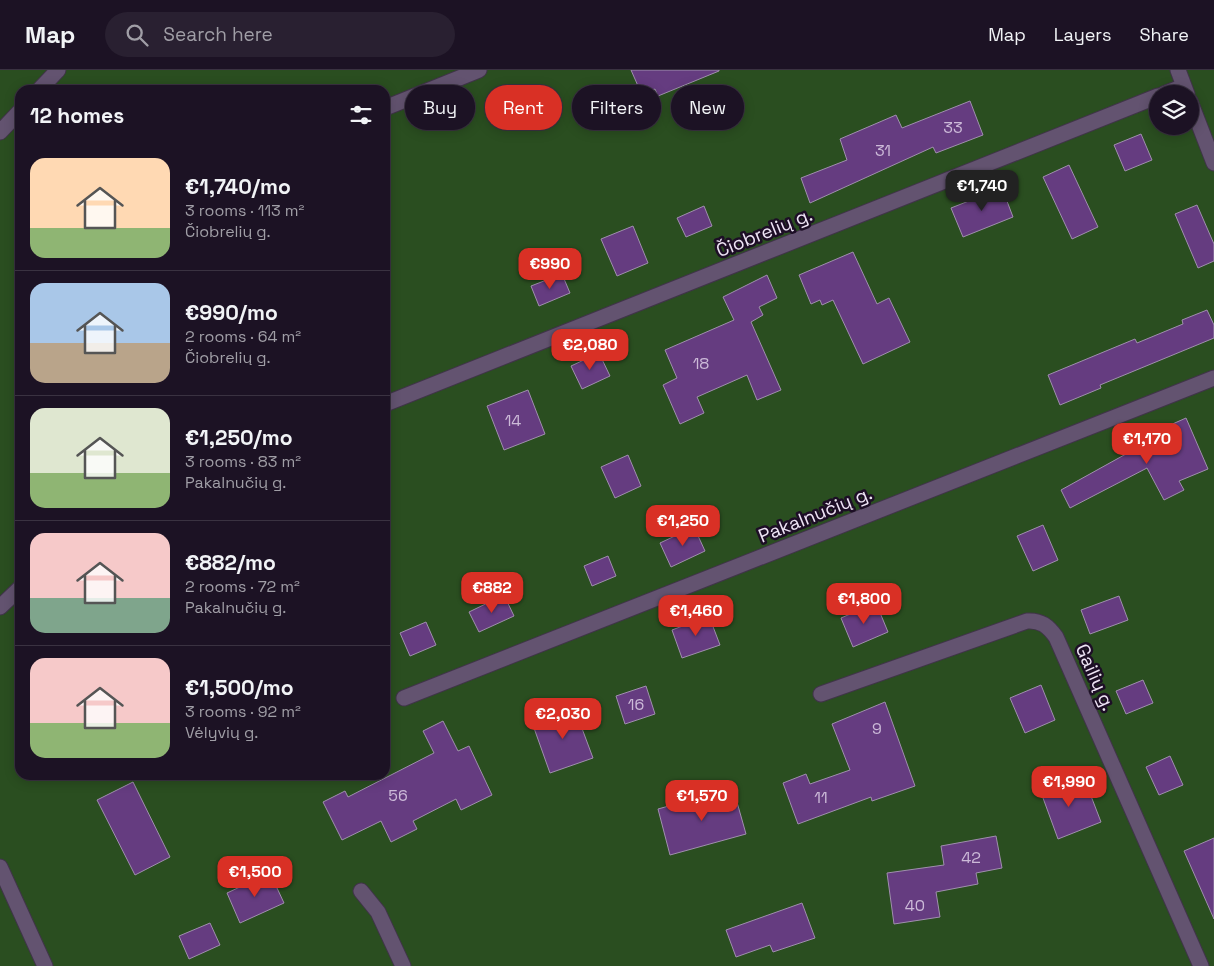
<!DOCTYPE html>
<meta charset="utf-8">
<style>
:root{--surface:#1c1224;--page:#292031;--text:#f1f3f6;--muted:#a09ea6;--line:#3a3241;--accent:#d93025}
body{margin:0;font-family:"Space Grotesk",sans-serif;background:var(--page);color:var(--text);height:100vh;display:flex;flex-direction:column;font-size:19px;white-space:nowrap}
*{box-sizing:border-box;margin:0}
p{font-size:16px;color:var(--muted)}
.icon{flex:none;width:28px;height:28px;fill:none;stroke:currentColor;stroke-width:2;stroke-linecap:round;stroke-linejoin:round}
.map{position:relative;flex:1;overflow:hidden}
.drawer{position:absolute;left:15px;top:15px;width:375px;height:695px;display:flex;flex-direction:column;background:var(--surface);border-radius:15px;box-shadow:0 2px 12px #0003,0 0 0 1px var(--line)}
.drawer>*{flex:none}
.top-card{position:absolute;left:405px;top:15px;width:475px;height:45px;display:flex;gap:10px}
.fabs{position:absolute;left:1149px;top:15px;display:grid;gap:10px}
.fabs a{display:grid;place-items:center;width:50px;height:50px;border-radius:50%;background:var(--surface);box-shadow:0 2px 12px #0003,0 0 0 1px var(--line);font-size:25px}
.price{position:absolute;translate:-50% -42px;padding:0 11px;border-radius:10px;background:var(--accent);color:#fff;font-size:16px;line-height:32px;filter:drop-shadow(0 1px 2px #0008)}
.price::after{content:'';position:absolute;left:50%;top:30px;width:15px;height:11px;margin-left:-8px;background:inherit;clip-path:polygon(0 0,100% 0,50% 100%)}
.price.on{background:#222;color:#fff}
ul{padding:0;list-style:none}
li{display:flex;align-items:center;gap:15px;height:125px;padding:0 15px}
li+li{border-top:1px solid var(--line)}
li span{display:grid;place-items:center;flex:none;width:140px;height:100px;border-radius:15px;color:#555}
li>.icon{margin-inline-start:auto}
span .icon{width:60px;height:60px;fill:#fffc;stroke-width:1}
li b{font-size:21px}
h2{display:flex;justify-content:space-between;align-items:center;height:60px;padding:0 15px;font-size:21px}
.chip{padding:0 18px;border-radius:22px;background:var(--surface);box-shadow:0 2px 12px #0003,0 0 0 1px var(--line);font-size:18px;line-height:45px}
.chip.on{background:var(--accent);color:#fff}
header{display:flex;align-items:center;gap:30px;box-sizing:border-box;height:70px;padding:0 25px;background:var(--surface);border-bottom:1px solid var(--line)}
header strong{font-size:24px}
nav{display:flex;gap:28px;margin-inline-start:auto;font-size:18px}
.search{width:350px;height:45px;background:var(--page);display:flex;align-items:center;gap:12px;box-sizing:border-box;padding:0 18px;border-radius:28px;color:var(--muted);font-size:19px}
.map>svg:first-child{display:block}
.garden{fill:#2a4e20;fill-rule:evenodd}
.building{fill:#653c80;stroke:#a08fae}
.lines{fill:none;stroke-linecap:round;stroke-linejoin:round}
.minor-casing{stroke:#403449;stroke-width:17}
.minor{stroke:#635370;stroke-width:15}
.labels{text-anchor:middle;stroke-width:5;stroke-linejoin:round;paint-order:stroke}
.number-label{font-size:16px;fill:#ccbad8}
.street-label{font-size:19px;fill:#eee4f5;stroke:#1d0e26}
</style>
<header>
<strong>Map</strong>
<div class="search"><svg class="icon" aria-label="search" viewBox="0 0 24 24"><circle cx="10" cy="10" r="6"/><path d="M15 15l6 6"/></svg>Search here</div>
<nav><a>Map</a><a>Layers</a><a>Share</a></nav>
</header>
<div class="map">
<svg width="1214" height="896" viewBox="0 0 1214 896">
<rect width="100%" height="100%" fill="#261830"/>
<path class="garden" d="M0 0H1214V896H0ZM20 20H385V705H20ZM1158 24H1190V56H1158Z"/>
<path class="building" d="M631 0H719V1L658 26 655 19 642 25Z
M970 31 983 65 936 83 933 77 810 133 801 108 847 90 840 69 896 45 902 58Z
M1141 64 1152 90 1125 101 1114 75Z
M1069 95 1098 157 1072 169 1043 107Z
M1002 118 1013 147 963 167 951 138Z
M1197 135 1214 174V191L1198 198 1175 144Z
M704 136 712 156 686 167 677 148Z
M633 156 648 193 617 206 601 169Z
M853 182 877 234 889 228 910 272 863 294 833 230 822 235 820 230 811 234 799 205Z
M562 204 570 223 539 236 531 216Z
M767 205 777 228 759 237 763 245 751 252 781 320 757 330 747 305 697 327 704 343 680 354 663 315 677 308 665 280 734 250 723 227Z
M1207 240 1214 255V268L1100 315 1101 318 1060 335 1048 305 1135 269 1137 273 1183 254 1182 250Z
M599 283 610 306 582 319 571 296Z
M528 320 545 364 504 380 487 336Z
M1186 348 1208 399 1179 411 1184 420 1164 430 1147 398 1070 438 1061 420 1144 374 1141 368Z
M628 385 641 416 615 428 601 397Z
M1043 455 1058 490 1033 501 1017 466Z
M694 457 705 481 671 497 660 473Z
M608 486 616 506 592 516 584 496Z
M504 525 514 546 479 562 469 542Z
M1119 526 1128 550 1090 564 1081 540Z
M876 533 888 562 853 577 841 548Z
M709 546 720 575 682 588 672 560Z
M426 552 436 575 410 586 400 563Z
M1143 610 1153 633 1126 644 1116 621Z
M1041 615 1055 650 1025 663 1010 628Z
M646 616 655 644 625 654 616 626Z
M885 632 915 716 872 731 871 727 798 754 783 713 806 704 810 714 850 700 832 654Z
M574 637 593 688 550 703 534 658 539 655 537 650Z
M443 651 458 681 469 676 492 725 461 740 456 729 413 751 417 759 391 772 381 751 342 770 323 732 345 721 348 727 434 683 423 661Z
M1170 686 1183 715 1159 725 1146 697Z
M1060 708 1065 722 1086 713 1101 752 1058 769 1039 717Z
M133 712 170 787 135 805 97 730Z
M733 718 746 764 670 785 658 739Z
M996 766 1002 798 976 803 978 814 936 822 940 847 894 854 887 803 944 795 941 776Z
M1214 768V849L1184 781Z
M270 803 284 833 240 853 227 823Z
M802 833 815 868 773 882 770 875 736 887 726 860Z
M210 853 220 875 189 889 179 866Z"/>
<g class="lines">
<g class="minor-casing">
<path id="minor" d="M1178 0 1187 24
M39 20 58 0
M1164 24 1184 16
M1190 31 1214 93
M385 38 479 0
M0 62 20 41
M385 334 1158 26
M0 537 20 518
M821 624 1027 551C1041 550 1048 556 1056 567L1201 896
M404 628 1214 308
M0 797 45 896
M361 821 378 842 403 896"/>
</g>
<use href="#minor" class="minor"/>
</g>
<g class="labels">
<g class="number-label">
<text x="953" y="63">33</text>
<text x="883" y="86">31</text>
<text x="701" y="299">18</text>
<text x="513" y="356">14</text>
<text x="636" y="640">16</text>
<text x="877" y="664">9</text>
<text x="398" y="731">56</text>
<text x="821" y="733">11</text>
<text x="971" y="793">42</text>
<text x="915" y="841">40</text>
</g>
<g class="street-label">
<text transform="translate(764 162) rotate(-22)" y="7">Čiobrelių g.</text>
<text transform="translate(815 444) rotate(-22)" y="7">Pakalnučių g.</text>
<text transform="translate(1096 607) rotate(66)" y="7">Gailių g.</text>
</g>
</g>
</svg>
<div class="fabs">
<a><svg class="icon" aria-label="layers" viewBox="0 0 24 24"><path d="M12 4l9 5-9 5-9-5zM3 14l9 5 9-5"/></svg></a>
</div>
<b class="price on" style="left:982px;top:142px">€1,740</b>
<b class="price" style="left:550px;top:220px">€990</b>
<b class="price" style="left:590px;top:301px">€2,080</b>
<b class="price" style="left:1147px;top:395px">€1,170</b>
<b class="price" style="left:683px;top:477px">€1,250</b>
<b class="price" style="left:492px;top:544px">€882</b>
<b class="price" style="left:864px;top:555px">€1,800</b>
<b class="price" style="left:696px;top:567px">€1,460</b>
<b class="price" style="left:563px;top:670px">€2,030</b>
<b class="price" style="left:1069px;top:738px">€1,990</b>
<b class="price" style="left:702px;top:752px">€1,570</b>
<b class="price" style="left:255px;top:828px">€1,500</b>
<div class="top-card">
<a class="chip">Buy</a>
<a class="chip on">Rent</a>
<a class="chip">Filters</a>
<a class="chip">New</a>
</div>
<section class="drawer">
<h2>12 homes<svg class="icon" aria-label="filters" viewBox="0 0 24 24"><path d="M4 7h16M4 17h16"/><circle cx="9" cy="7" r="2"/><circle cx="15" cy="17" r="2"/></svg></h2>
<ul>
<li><span style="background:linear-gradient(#ffd9b3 70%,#8fb573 0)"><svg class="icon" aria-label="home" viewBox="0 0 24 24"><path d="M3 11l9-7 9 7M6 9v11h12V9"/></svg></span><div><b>€1,740/mo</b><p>3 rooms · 113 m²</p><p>Čiobrelių g.</p></div></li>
<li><span style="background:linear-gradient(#a9c7e8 60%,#b9a48a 0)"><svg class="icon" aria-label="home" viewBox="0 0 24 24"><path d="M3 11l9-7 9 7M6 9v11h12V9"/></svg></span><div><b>€990/mo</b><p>2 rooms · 64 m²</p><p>Čiobrelių g.</p></div></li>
<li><span style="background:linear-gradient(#dfe7d0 65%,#8fb573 0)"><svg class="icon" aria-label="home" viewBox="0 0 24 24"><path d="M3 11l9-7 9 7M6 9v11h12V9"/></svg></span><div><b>€1,250/mo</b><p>3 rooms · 83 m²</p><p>Pakalnučių g.</p></div></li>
<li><span style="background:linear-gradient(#f6c9c9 65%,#7fa58c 0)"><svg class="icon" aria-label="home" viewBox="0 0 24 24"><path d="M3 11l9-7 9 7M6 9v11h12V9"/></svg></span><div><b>€882/mo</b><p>2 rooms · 72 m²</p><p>Pakalnučių g.</p></div></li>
<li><span style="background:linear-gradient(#f6c9c9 65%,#8fb573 0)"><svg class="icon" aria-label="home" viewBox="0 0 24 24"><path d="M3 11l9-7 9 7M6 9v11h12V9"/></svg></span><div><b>€1,500/mo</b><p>3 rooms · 92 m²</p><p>Vėlyvių g.</p></div></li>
</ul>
</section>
</div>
